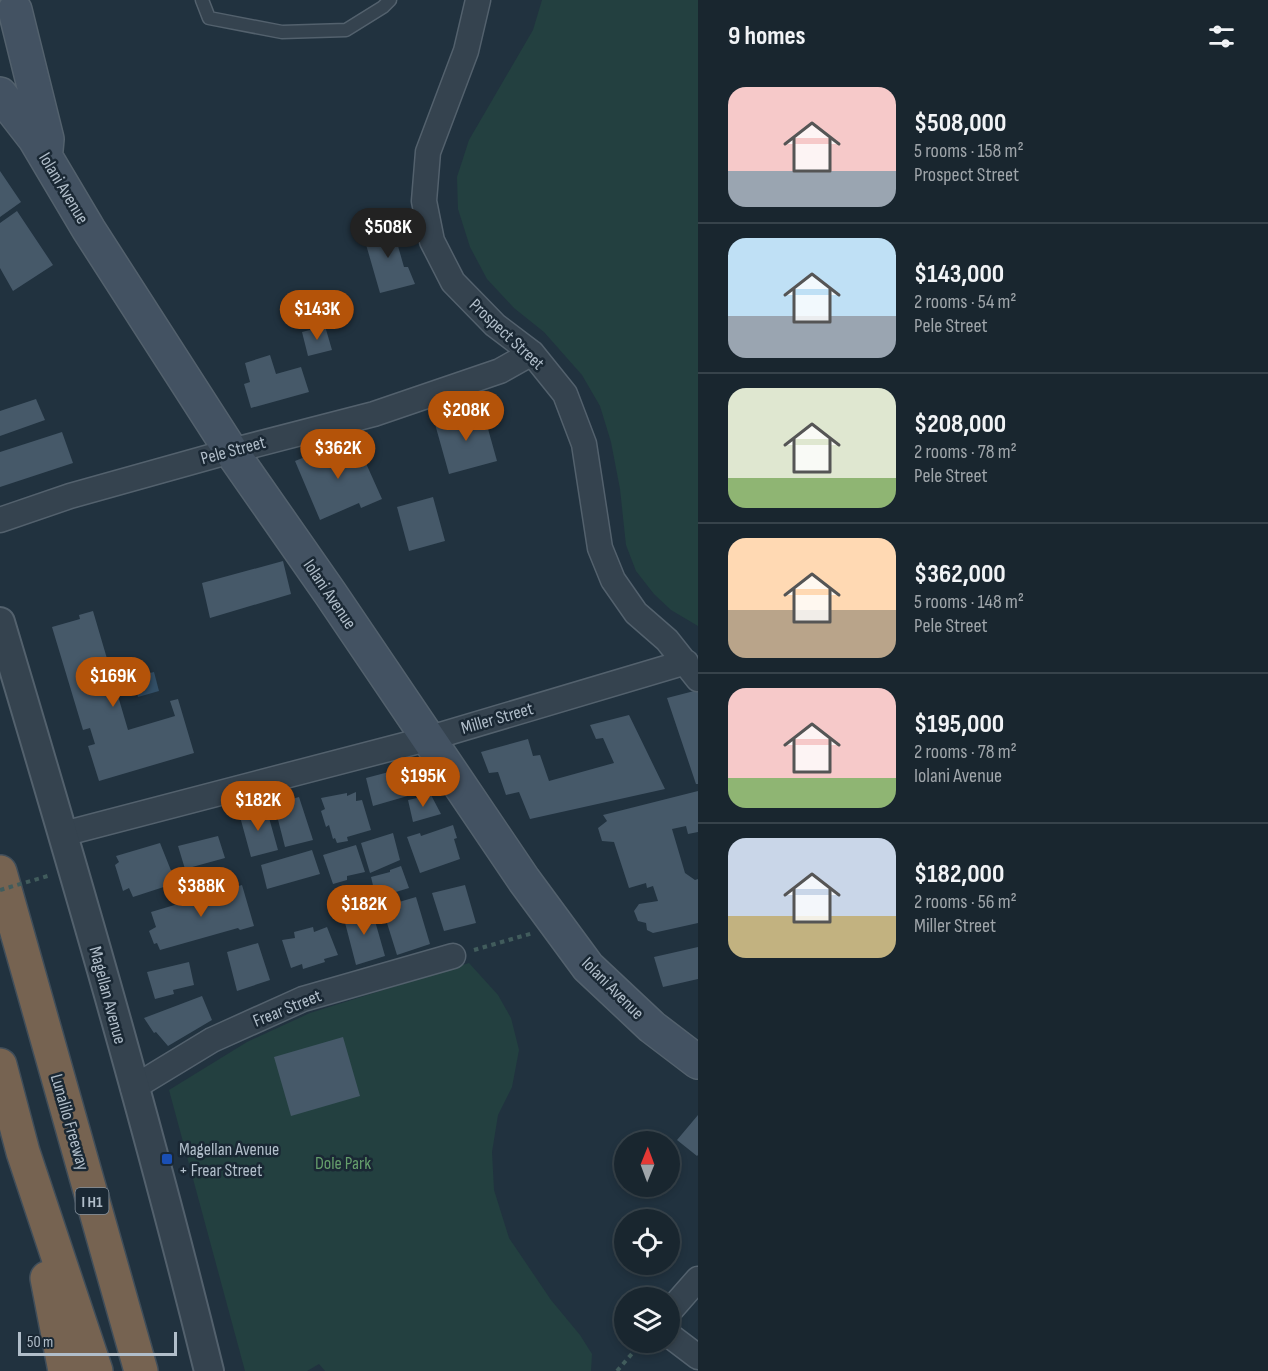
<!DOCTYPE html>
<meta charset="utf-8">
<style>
:root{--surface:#19262f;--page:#222e37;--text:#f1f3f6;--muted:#9fa5aa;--line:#37434b;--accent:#b45309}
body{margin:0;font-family:"Sofia Sans Condensed",sans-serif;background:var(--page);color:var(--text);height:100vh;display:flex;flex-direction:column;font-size:22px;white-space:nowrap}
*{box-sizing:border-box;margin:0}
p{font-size:20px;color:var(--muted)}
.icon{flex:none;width:33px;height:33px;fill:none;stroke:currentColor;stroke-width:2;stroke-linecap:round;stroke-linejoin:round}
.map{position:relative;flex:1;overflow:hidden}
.side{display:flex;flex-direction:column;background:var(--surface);width:570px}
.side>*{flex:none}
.needle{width:39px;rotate:1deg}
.buttons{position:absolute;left:614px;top:1131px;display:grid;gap:12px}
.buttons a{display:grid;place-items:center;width:66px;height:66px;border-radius:50%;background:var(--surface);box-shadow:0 3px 9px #0003,0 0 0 2px var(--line);font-size:30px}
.scale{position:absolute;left:18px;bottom:15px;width:159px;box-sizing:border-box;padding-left:6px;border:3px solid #b1beca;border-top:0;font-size:16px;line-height:21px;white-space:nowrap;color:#b1beca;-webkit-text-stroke:4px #1a2834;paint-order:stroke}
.price{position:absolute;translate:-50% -51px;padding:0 14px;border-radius:21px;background:var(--accent);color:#fff;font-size:20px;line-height:39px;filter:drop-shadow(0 2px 3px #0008)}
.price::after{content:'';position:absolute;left:50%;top:36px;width:18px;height:14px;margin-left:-9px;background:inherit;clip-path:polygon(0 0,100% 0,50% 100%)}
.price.on{background:#222;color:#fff}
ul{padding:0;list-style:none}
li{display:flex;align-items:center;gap:18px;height:150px;padding:0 30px}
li+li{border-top:2px solid var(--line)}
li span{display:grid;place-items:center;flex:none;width:168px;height:120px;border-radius:18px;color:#555}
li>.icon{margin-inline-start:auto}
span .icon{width:72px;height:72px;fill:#fffc;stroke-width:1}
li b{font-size:26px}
h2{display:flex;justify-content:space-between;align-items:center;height:72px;padding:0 30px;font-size:26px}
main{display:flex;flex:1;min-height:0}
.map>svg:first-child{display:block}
.green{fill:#234040}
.water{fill:#335068}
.building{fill:#465969}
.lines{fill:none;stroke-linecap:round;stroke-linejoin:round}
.service-casing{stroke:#53616d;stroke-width:15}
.minor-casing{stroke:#53616d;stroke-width:27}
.tertiary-casing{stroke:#53616d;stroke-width:32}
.secondary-casing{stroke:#53616d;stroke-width:36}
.motorway-casing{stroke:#404e5a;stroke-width:36}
.path{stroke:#415c5c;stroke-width:4;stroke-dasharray:4.5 4.5;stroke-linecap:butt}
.service{stroke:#35434f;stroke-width:12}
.minor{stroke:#35434f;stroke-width:24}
.tertiary{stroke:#35434f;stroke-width:28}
.secondary{stroke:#435262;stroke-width:33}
.motorway{stroke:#766351;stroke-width:33}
.path-bridge{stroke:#415c5c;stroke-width:4;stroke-dasharray:4.5 4.5;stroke-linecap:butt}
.transit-dot{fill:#1a4fb4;stroke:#1a2834;stroke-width:2}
.labels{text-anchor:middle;stroke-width:5;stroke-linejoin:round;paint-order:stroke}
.shield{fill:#1a2834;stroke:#84919d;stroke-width:1.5}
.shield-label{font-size:16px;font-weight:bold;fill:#b1beca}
.street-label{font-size:18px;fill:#b1beca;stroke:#1a2834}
.poi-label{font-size:18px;fill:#b1beca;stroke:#1a2834;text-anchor:start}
.park-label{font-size:18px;fill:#659e6b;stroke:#1a2834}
</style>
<main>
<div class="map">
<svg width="698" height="1371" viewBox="0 0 698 1371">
<rect width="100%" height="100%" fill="#21323f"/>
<path class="green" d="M542 0H698V626L671 610 654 594 636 571 626 545 620 489 611 442 600 406 582 375 544 332 514 308 487 279 470 247 458 209 457 177 469 140 533 30Z
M469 963 498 995 511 1018 519 1050 512 1087 498 1115 492 1152 494 1190 509 1238 551 1300 580 1335 592 1354 591 1371H325L319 1364 307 1371H245L169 1090 247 1042 310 1013Z"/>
<path class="water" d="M154 672 159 691 138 697 133 677Z"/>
<path class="building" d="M0 171 21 202 0 217Z
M17 211 53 265 13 291 0 268V223Z
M397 225 403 245 398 246 404 267H408L415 284 380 293 363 234Z
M325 326 332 350 308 356 302 332Z
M270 355 276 374 301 367 309 392 251 408 244 384 250 382 245 363Z
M36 399 45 420 0 436V411Z
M483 411 497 461 449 474 435 424Z
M62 432 73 463 0 487V452Z
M356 441 382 499 361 508 359 503 320 520 295 461 315 453 317 458Z
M433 497 445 541 409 551 397 507Z
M283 561 291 594 210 618 202 583Z
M93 611 128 730 175 716 170 701 178 699 194 753 99 781 88 746 95 744 90 728 83 730 52 627 80 619 79 615Z
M698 690V784H696L667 698Z
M629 715 665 789 530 819 519 792 506 795 498 772 489 773 481 752 528 739 533 756 540 755 549 781 614 763 603 738 596 739 590 725Z
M404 768 411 795 373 806 366 778Z
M698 791V832L688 834 686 826 672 829 685 873 695 880 698 879V923L653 933 647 930 646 923 638 921 634 911 639 904 658 901 653 886 647 888 646 883 629 888 614 842 602 841 598 828 607 821 603 815Z
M356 792V801L362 800 371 830 347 837 348 841 337 843 335 838 333 839 329 825 326 827 321 811 325 809 321 798 347 793V796Z
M431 795 441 814 413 822 408 800Z
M299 797 313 840 285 847 274 804Z
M266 807 278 850 251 857 239 813Z
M453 825 457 838 454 839 460 859 420 873 407 837 420 833 421 836Z
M393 833 400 860 370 873 361 843Z
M218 836 225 858 185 869 178 846Z
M160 843 176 883 133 897 129 888 123 891 115 865 119 862 116 856Z
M356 845 365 872 347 876V880L333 884 323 855Z
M312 850 320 874 267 889 261 865Z
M401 866 409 888 376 898 371 877 390 872V870Z
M242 885 254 926 240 930 238 928 160 950 157 943 154 944 149 931 156 927 151 912Z
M465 885 476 923 444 931 432 893Z
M416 897 430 944 397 955 382 907Z
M371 907 385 956 356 965 343 915Z
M313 927 314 932 327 927 338 955 324 959 325 962 303 969 302 964 291 968 282 940 295 938 294 932Z
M258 943 270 980 237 991 227 952Z
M698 947V979L663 987 654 957Z
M189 962 194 985 173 990 174 994 155 999 147 972Z
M202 996 212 1020 168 1046 156 1032 154 1033 144 1018Z
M343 1037 360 1096 291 1116 274 1057Z
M698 1115V1155L697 1156 677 1140Z"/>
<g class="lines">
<g class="service-casing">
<path id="service" d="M202 0 209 18 282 32 346 30 383 7 390 0"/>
</g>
<g class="minor-casing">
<path id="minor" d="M478 0 466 51 428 152 424 201 432 241 453 282 495 325 532 353 565 394 584 444 600 548 613 580 636 613 667 640 698 679
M0 520 70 496 231 451 374 414 500 371 532 353
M63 834 427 739 686 662
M133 1088 212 1040 303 999 453 956
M669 1312 698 1279
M669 1335 698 1357"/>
</g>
<g class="tertiary-casing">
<path id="tertiary" d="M0 622C74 870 147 1119 209 1371"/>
</g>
<g class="secondary-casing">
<path id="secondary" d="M15 10 47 139 46 150
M0 94 35 139 89 230 231 451 330 593 524 880 588 967 652 1027 698 1062"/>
</g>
<g class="motorway-casing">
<path id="motorway" d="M0 872 141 1371
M0 1065 23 1152 96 1371
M47 1278 65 1371"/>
</g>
<path class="path" d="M474 950 533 933
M617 1371 642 1342"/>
<use href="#service" class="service"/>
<use href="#minor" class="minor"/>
<use href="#tertiary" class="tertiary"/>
<use href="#secondary" class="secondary"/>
<use href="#motorway" class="motorway"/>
<path class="path-bridge" d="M0 890 51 875"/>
</g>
<rect class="transit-dot" x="161" y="1153" width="12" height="12" rx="3"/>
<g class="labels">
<rect class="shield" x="75.5" y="1188" width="33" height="26" rx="4.5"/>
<g class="shield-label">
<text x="92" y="1207">I H1</text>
</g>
<g class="street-label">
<text transform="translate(64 188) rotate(59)" y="6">Iolani Avenue</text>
<text transform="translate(507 334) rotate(43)" y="6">Prospect Street</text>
<text transform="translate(233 450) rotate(-15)" y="6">Pele Street</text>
<text transform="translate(330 594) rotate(56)" y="6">Iolani Avenue</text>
<text transform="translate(497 718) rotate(-16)" y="6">Miller Street</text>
<text transform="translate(613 988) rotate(45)" y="6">Iolani Avenue</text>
<text transform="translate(108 995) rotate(75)" y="6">Magellan Avenue</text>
<text transform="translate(287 1008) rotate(-22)" y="6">Frear Street</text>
<text transform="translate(70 1122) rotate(74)" y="6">Lunalilo Freeway</text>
</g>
<g class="poi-label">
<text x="179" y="1155">Magellan Avenue<tspan x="179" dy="21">+ Frear Street</tspan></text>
</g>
<g class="park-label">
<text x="343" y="1169">Dole Park</text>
</g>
</g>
</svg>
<div class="buttons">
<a><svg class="needle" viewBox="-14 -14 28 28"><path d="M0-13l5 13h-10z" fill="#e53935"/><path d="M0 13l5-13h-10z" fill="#9fa5aa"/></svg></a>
<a><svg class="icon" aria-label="locate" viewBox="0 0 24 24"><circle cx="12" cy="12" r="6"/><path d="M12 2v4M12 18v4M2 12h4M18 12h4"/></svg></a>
<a><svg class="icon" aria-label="layers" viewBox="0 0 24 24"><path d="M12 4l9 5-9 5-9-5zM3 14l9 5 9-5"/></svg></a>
</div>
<div class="scale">50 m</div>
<b class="price on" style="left:388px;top:259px">$508K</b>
<b class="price" style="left:317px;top:341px">$143K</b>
<b class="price" style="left:466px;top:442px">$208K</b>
<b class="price" style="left:338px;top:480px">$362K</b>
<b class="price" style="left:113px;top:708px">$169K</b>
<b class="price" style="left:423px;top:808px">$195K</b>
<b class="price" style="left:258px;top:832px">$182K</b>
<b class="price" style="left:201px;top:918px">$388K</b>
<b class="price" style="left:364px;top:936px">$182K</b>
</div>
<section class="side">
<h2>9 homes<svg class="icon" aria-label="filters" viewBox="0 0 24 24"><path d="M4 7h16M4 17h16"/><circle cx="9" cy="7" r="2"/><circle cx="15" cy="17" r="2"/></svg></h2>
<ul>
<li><span style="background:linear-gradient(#f6c9c9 70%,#9aa5b1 0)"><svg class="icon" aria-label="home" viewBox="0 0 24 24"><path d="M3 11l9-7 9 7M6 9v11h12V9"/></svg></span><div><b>$508,000</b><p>5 rooms · 158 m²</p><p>Prospect Street</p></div></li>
<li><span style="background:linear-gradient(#bfe0f5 65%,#9aa5b1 0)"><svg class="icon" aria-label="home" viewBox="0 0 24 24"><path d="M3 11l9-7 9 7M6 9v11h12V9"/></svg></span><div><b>$143,000</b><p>2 rooms · 54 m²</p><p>Pele Street</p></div></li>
<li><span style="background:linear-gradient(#dfe7d0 75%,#8fb573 0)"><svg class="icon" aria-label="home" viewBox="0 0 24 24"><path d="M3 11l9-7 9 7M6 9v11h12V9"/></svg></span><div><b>$208,000</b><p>2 rooms · 78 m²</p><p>Pele Street</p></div></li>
<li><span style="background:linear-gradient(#ffd9b3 60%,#b9a48a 0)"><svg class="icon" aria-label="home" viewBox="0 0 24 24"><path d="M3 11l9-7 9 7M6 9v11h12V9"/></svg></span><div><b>$362,000</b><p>5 rooms · 148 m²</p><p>Pele Street</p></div></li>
<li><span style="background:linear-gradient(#f6c9c9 75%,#8fb573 0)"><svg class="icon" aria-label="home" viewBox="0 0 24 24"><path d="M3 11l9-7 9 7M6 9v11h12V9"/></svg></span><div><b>$195,000</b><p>2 rooms · 78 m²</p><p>Iolani Avenue</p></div></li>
<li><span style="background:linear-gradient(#c9d6e8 65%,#c2b280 0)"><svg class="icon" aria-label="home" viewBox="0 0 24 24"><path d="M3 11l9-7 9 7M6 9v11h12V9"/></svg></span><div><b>$182,000</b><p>2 rooms · 56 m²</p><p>Miller Street</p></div></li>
</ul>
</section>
</main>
